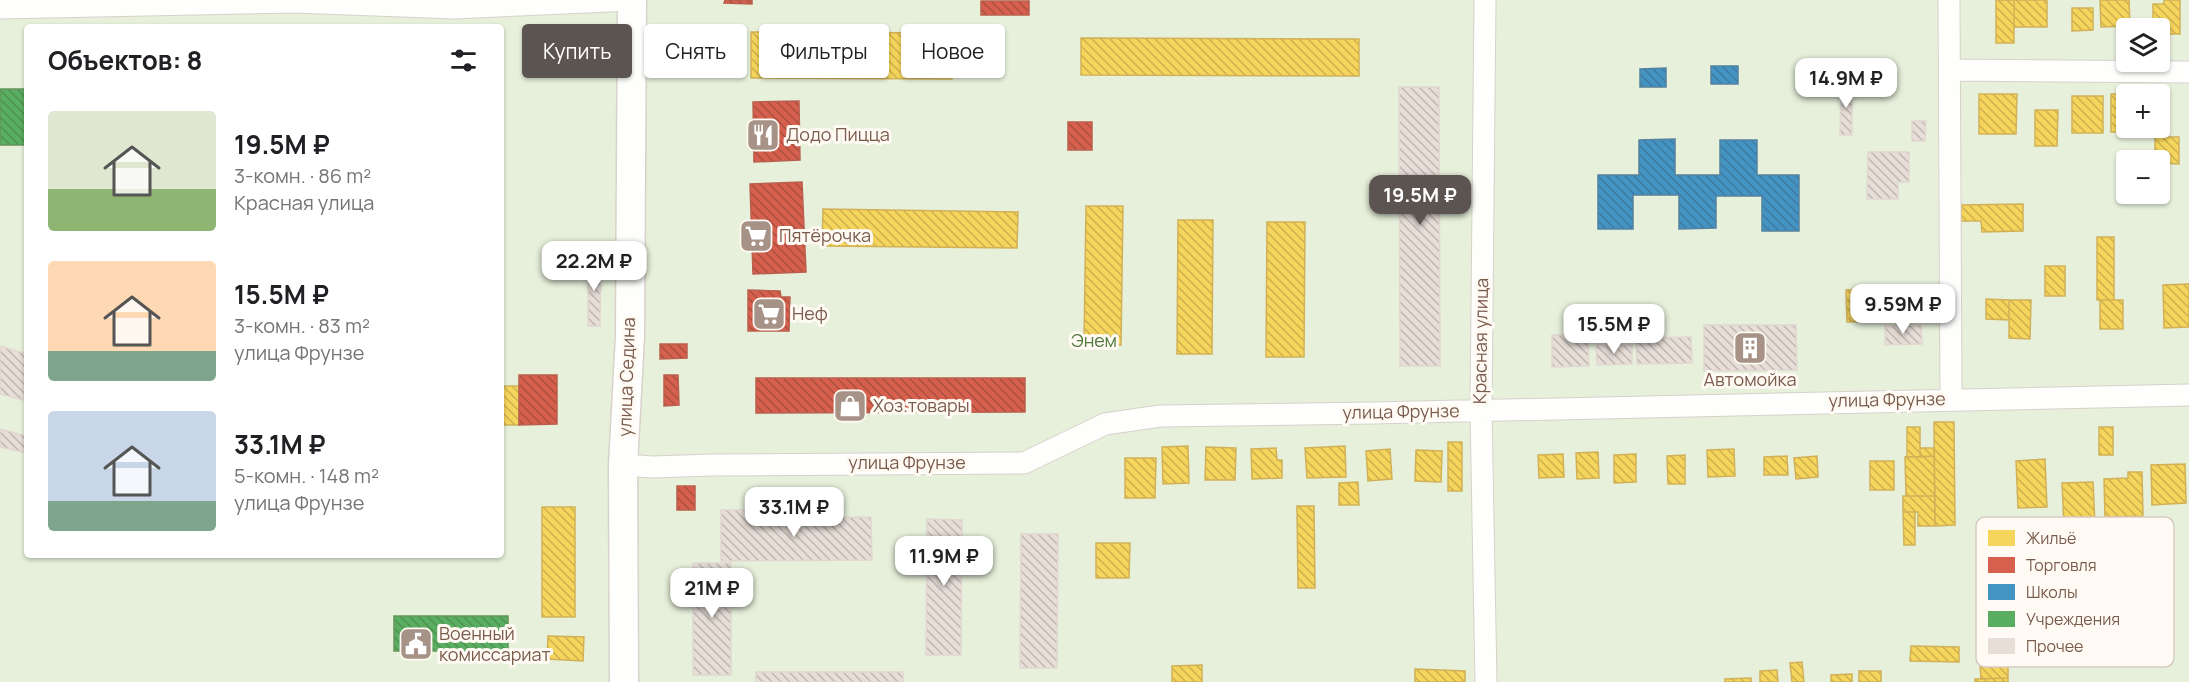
<!DOCTYPE html>
<html lang="ru">
<meta charset="utf-8">
<style>
:root{--surface:#fff;--page:#f6f6f6;--text:#202124;--muted:#757577;--accent:#5c5450}
body{margin:0;font-family:Manrope,sans-serif;background:var(--page);color:var(--text);height:100vh;display:flex;flex-direction:column;font-size:22px;white-space:nowrap}
*{box-sizing:border-box;margin:0}
p{font-size:20px;color:var(--muted)}
.icon{flex:none;width:33px;height:33px;fill:none;stroke:currentColor;stroke-width:2;stroke-linecap:round;stroke-linejoin:round}
.map{position:relative;flex:1;overflow:hidden}
.side{position:absolute;left:24px;top:24px;width:480px;height:534px;display:flex;flex-direction:column;background:var(--surface);border-radius:6px;box-shadow:0 2px 4px #0004}
.side>*{flex:none}
.hud{position:absolute;left:522px;top:24px;width:570px;height:54px;display:flex;gap:12px}
.tools{position:absolute;left:2116px;top:18px;display:grid;gap:12px}
.tools a{display:grid;place-items:center;width:54px;height:54px;border-radius:6px;background:var(--surface);box-shadow:0 2px 4px #0004;font-size:30px}
.price{position:absolute;translate:-50% -51px;padding:0 14px;border-radius:12px;background:#fff;color:#222;font-size:20px;line-height:39px;filter:drop-shadow(0 2px 3px #0008)}
.price::after{content:'';position:absolute;left:50%;top:36px;width:18px;height:14px;margin-left:-9px;background:inherit;clip-path:polygon(0 0,100% 0,50% 100%)}
.price.selected{background:var(--accent);color:#fff}
ul{padding:0;list-style:none}
li{display:flex;align-items:center;gap:18px;height:150px;padding:0 24px}
li span{display:grid;place-items:center;flex:none;width:168px;height:120px;border-radius:6px;color:#555}
li>.icon{margin-inline-start:auto}
span .icon{width:72px;height:72px;fill:#fffc;stroke-width:1}
li b{font-size:26px}
h2{display:flex;justify-content:space-between;align-items:center;height:72px;padding:0 24px;font-size:26px}
.tag{padding:0 21px;border-radius:6px;background:var(--surface);box-shadow:0 2px 4px #0004;font-size:21px;line-height:54px}
.tag.selected{background:var(--accent);color:#fff}
.map>svg:first-child{display:block}
.green{fill:#e7f0db;fill-rule:evenodd}
.homes{fill:url(#homes-back-hatch);stroke:#d1b158;stroke-width:1.5}
.shops{fill:url(#shops-back-hatch);stroke:#ba5f4d;stroke-width:1.5}
.schools{fill:url(#schools-back-hatch);stroke:#5482a0;stroke-width:1.5}
.public{fill:url(#public-back-hatch);stroke:#64955b;stroke-width:1.5}
.building{fill:url(#building-back-hatch);stroke:#e2d8d2;stroke-width:1.5}
.lines{fill:none;stroke-linecap:round;stroke-linejoin:round}
.street-casing{stroke:#d7d1cb;stroke-width:23}
.secondary-casing{stroke:#d9d2cb;stroke-width:31}
.street{stroke:#fefefd;stroke-width:21}
.secondary{stroke:#fefefd;stroke-width:28}
.labels{text-anchor:middle;stroke-width:6;stroke-linejoin:round;paint-order:stroke}
.poi-label{font-size:18px;fill:#7a5c4d;stroke:#fffaf3;text-anchor:start}
.park-label{font-size:18px;fill:#537a41;stroke:#fffaf3}
.street-label{font-size:18px;fill:#7a5c4d;stroke:#fffaf3}
.key{fill:#fffaf3;stroke:#d7cbc1;stroke-width:1.5}
.key-label{font-size:16px;fill:#7a5c4d}
</style>
<div class="map">
<svg width="2189" height="682" viewBox="0 0 2189 682">
<defs>
<pattern id="homes-back-hatch" width="6" height="6" patternUnits="userSpaceOnUse" patternTransform="scale(1.5)"><rect width="6" height="6" fill="#f6d55c"/><path d="M-1 5l2 2M0 0l6 6M5-1l2 2" fill="none" stroke="#ccb04e"/></pattern>
<pattern id="shops-back-hatch" width="6" height="6" patternUnits="userSpaceOnUse" patternTransform="scale(1.5)"><rect width="6" height="6" fill="#d6604d"/><path d="M-1 5l2 2M0 0l6 6M5-1l2 2" fill="none" stroke="#aa4f40"/></pattern>
<pattern id="schools-back-hatch" width="6" height="6" patternUnits="userSpaceOnUse" patternTransform="scale(1.5)"><rect width="6" height="6" fill="#4393c3"/><path d="M-1 5l2 2M0 0l6 6M5-1l2 2" fill="none" stroke="#3d7ba1"/></pattern>
<pattern id="public-back-hatch" width="6" height="6" patternUnits="userSpaceOnUse" patternTransform="scale(1.5)"><rect width="6" height="6" fill="#5aae61"/><path d="M-1 5l2 2M0 0l6 6M5-1l2 2" fill="none" stroke="#4f9152"/></pattern>
<pattern id="building-back-hatch" width="6" height="6" patternUnits="userSpaceOnUse" patternTransform="scale(1.5)"><rect width="6" height="6" fill="#e6ded7"/><path d="M-1 5l2 2M0 0l6 6M5-1l2 2" fill="none" stroke="#bfb7b1"/></pattern>
</defs>
<rect width="100%" height="100%" fill="#f9f5f0"/>
<path class="green" d="M0 0H2189V682H0ZM27 27H501V555H27ZM2127 28H2160V62H2127ZM2127 94H2160V128H2127ZM2127 160H2160V194H2127Z"/>
<path class="homes" d="M1996 0H2014V43H1996Z
M2014 0H2047V27H2014Z
M2100 0H2129L2130 26 2101 27Z
M2164 0H2180V34H2160V28H2153V4H2164Z
M2072 8H2093V30L2072 31Z
M751 32 952 33V79L751 78Z
M1081 38 1359 39V76L1081 75Z
M1979 94H2017L2016 134H1979Z
M2111 94H2141H2127V128H2141V132H2111Z
M2072 96H2103V133H2072Z
M2035 110H2058L2057 146H2035Z
M2155 137H2179V164L2160 163V160H2155Z
M2135 152H2147V160H2135Z
M2023 204V231L1982 232 1981 221H1961V205Z
M1086 206H1123L1121 345 1084 344Z
M823 209 1018 212 1017 248 822 246Z
M1178 220H1213L1212 354H1177Z
M1267 222H1305L1304 357H1266Z
M2097 237H2114V300H2097Z
M2045 266H2065V296H2045Z
M2189 284V327L2164 328 2163 285Z
M1875 289 1876 321 1847 322 1846 290Z
M1986 299 2009 300V320L1986 319Z
M2009 300H2031L2030 339 2009 338Z
M2100 300H2123V329H2100Z
M501 386H519V425H501Z
M1934 422H1954L1955 525 1935 526Z
M1907 427H1920V457H1907Z
M2099 427H2113V455H2099Z
M1448 442H1462V491H1448Z
M1188 446 1189 483 1163 484 1162 447Z
M1345 446 1346 477 1307 478 1305 448Z
M1206 447 1236 448 1235 480H1205Z
M1276 448 1277 460H1282V478L1252 479 1251 449Z
M1920 448H1934V456L1920 457Z
M1390 449 1392 479 1368 481 1366 451Z
M1734 449 1735 476 1708 477 1707 450Z
M1416 450 1442 451 1441 482 1415 481Z
M1598 452 1599 478 1577 479 1576 453Z
M1563 454 1564 477 1539 478 1538 455Z
M1636 454V482L1614 483V455Z
M1685 455V484H1668L1667 456Z
M1787 456 1788 475H1764V457Z
M1817 456 1818 477 1796 479 1794 458Z
M1934 456 1935 496H1906L1905 457Z
M1125 458H1156L1155 498H1125Z
M2045 459 2047 507 2018 508 2016 461Z
M1870 461H1894V490H1870Z
M2185 464 2186 503 2152 505 2151 465Z
M2128 472H2142L2143 516 2105 517 2104 479 2128 478Z
M1358 482 1359 505H1339V483Z
M2093 482 2095 525 2064 526 2062 483Z
M1903 496H1935V526H1918V512H1903Z
M1297 506H1314L1315 588H1298Z
M542 507H575V617H542Z
M1903 512H1915V545H1904Z
M1096 543H1130L1129 578H1096Z
M548 636 584 637 583 661 547 659Z
M1911 646 1959 647V662L1910 661Z
M1802 662 1804 682H1792L1790 663Z
M2008 663V678L1981 679 1980 664Z
M1202 665V682H1172V666Z
M1415 669 1465 671V682H1415Z
M1777 670 1778 682H1760V671Z
M1859 671H1881V682H1859Z
M1852 674V682H1831V675Z
M1751 678V682H1725V679Z
M2008 678V682H1975V679Z"/>
<path class="shops" d="M725 0H752V4L724 3Z
M981 1H1029V15H981Z
M799 101 800 160 754 162 753 102Z
M1068 122H1092V150H1068Z
M802 182 806 272 753 274 750 184Z
M748 290 780 291 781 297H790L789 331H748Z
M660 344H687V358L660 359Z
M519 375H557V424L519 425Z
M664 375H678L679 405 664 406Z
M756 378H1025V412L756 413Z
M677 486H695V510H677Z"/>
<path class="schools" d="M1711 66H1738V84H1711Z
M1666 68V87H1640V69Z
M1675 139V175H1720V140H1757V175H1799V231H1762V196H1716V228L1679 229V195H1633V229H1598V175H1639V140Z"/>
<path class="public" d="M0 89H27V145H0Z
M394 616H508V651H394Z"/>
<path class="building" d="M1841 83H1852V135H1840Z
M1399 87H1439L1440 366H1400Z
M1912 121H1926L1925 141H1912Z
M1868 152H1909V182H1898V199H1867Z
M588 259H601L600 326H588Z
M1704 325H1796L1797 370 1704 371Z
M1921 325 1922 344 1885 345V326Z
M1588 334 1589 366 1552 367V335Z
M1691 337 1692 363 1637 364 1636 338Z
M1596 345H1632V364L1597 365Z
M0 346 27 354V401L0 394Z
M0 429 27 436V453L0 447Z
M721 510H749V518L871 517 872 560 721 561Z
M927 519 962 520 961 655H926Z
M1021 534H1058L1057 668H1020Z
M693 563H731V675H693Z
M756 672H903V682H756Z"/>
<g class="lines">
<g class="street-casing">
<path id="street" d="M1485 0 1481 410 1486 682
M1949 0 1951 399
M0 8 295 2 454 8 632 0
M1950 70 2189 72
M623 465 653 467 712 465 1024 463 1105 424 1160 416 1372 413 2189 395"/>
</g>
<g class="secondary-casing">
<path id="secondary" d="M624 682 623 465 630 336 632 0"/>
</g>
<use href="#street" class="street"/>
<use href="#secondary" class="secondary"/>
</g>
<defs>
<g id="restaurant-square" transform="scale(1.725)"><rect x="-9" y="-9" width="18" height="18" rx="4" fill="#a69286" stroke="#fffaf3"/><path d="M-5-6h1v4h1v-4h1v4h1v-4h1v5L-1.5 .5V6h-2V.5L-5-1ZM5-6V6H3V1.5H1.5Q1.5-4 5-6Z" fill="#fff"/></g>
<g id="supermarket-square" transform="scale(1.725)"><rect x="-9" y="-9" width="18" height="18" rx="4" fill="#a69286" stroke="#fffaf3"/><path d="M-6-5.5h2.5l.6 2H6L4.5 2H-2.5L-4.4-4H-6ZM-1.5 3.2a1.3 1.3 0 1 0 .1 0ZM3 3.2a1.3 1.3 0 1 0 .1 0Z" fill="#fff"/></g>
<g id="building-square" transform="scale(1.725)"><rect x="-9" y="-9" width="18" height="18" rx="4" fill="#a69286" stroke="#fffaf3"/><path d="M-4-6H4V6H1V3H-1V6H-4ZM-2.5-4.3h1.7v1.8h-1.7ZM.8-4.3h1.7v1.8H.8ZM-2.5-1h1.7V.8h-1.7ZM.8-1h1.7V.8H.8Z" fill="#fff"/></g>
<g id="shop-square" transform="scale(1.725)"><rect x="-9" y="-9" width="18" height="18" rx="4" fill="#a69286" stroke="#fffaf3"/><path d="M-5-2.5h2.3a2.7 3.5 0 0 1 5.4 0H5L5.5 6h-11ZM-1.5-2.5h3a1.5 2.3 0 0 0-3 0Z" fill="#fff"/></g>
<g id="civic-square" transform="scale(1.725)"><rect x="-9" y="-9" width="18" height="18" rx="4" fill="#a69286" stroke="#fffaf3"/><path d="M-.6-6.5H3V-4.5H.6V-3L4-1V1h2V6H-6V1h2V-1L-.6-3ZM-1.2 2.5V6h2.4V2.5Z" fill="#fff"/></g>
</defs>
<g fill-rule="evenodd">
<use href="#restaurant-square" x="763" y="135"/>
<use href="#supermarket-square" x="756" y="236"/>
<use href="#supermarket-square" x="769" y="314"/>
<use href="#building-square" x="1750" y="348"/>
<use href="#shop-square" x="850" y="406"/>
<use href="#civic-square" x="416" y="644"/>
</g>
<g class="labels">
<g class="poi-label">
<text x="786" y="141">Додо Пицца</text>
<text x="779" y="242">Пятёрочка</text>
<text x="792" y="320">Неф</text>
<text x="1750" y="386" text-anchor="middle">Автомойка</text>
<text x="873" y="412">Хоз.товары</text>
<text x="439" y="640">Военный<tspan x="439" dy="21">комиссариат</tspan></text>
</g>
<g class="park-label">
<text x="1094" y="347">Энем</text>
</g>
<g class="street-label">
<text transform="translate(1481 341) rotate(-89)" y="6">Красная улица</text>
<text transform="translate(627 377) rotate(-88)" y="6">улица Седина</text>
<text transform="translate(1887 400) rotate(-1)" y="6">улица Фрунзе</text>
<text transform="translate(1401 412) rotate(-1)" y="6">улица Фрунзе</text>
<text x="907" y="469">улица Фрунзе</text>
</g>
</g>
<rect x="1976" y="517" width="198" height="150" rx="9" class="key"/>
<rect x="1988" y="530" width="27" height="16" fill="#f6d55c"/>
<rect x="1988" y="557" width="27" height="16" fill="#d6604d"/>
<rect x="1988" y="584" width="27" height="16" fill="#4393c3"/>
<rect x="1988" y="611" width="27" height="16" fill="#5aae61"/>
<rect x="1988" y="638" width="27" height="16" fill="#e6ded7"/>
<g class="key-label">
<text x="2026" y="544">Жильё</text>
<text x="2026" y="571">Торговля</text>
<text x="2026" y="598">Школы</text>
<text x="2026" y="625">Учреждения</text>
<text x="2026" y="652">Прочее</text>
</g>
</svg>
<div class="tools">
<a><svg class="icon" aria-label="layers" viewBox="0 0 24 24"><path d="M12 4l9 5-9 5-9-5zM3 14l9 5 9-5"/></svg></a>
<a>+</a>
<a>−</a>
</div>
<b class="price" style="left:1846px;top:109px">14.9M ₽</b>
<b class="price selected" style="left:1420px;top:226px">19.5M ₽</b>
<b class="price" style="left:594px;top:292px">22.2M ₽</b>
<b class="price" style="left:1903px;top:335px">9.59M ₽</b>
<b class="price" style="left:1614px;top:355px">15.5M ₽</b>
<b class="price" style="left:794px;top:538px">33.1M ₽</b>
<b class="price" style="left:944px;top:587px">11.9M ₽</b>
<b class="price" style="left:712px;top:619px">21M ₽</b>
<div class="hud">
<a class="tag selected">Купить</a>
<a class="tag">Снять</a>
<a class="tag">Фильтры</a>
<a class="tag">Новое</a>
</div>
<section class="side">
<h2>Объектов: 8<svg class="icon" aria-label="filters" viewBox="0 0 24 24"><path d="M4 7h16M4 17h16"/><circle cx="9" cy="7" r="2"/><circle cx="15" cy="17" r="2"/></svg></h2>
<ul>
<li><span style="background:linear-gradient(#dfe7d0 65%,#8fb573 0)"><svg class="icon" aria-label="home" viewBox="0 0 24 24"><path d="M3 11l9-7 9 7M6 9v11h12V9"/></svg></span><div><b>19.5M ₽</b><p>3-комн. · 86 m²</p><p>Красная улица</p></div></li>
<li><span style="background:linear-gradient(#ffd9b3 75%,#7fa58c 0)"><svg class="icon" aria-label="home" viewBox="0 0 24 24"><path d="M3 11l9-7 9 7M6 9v11h12V9"/></svg></span><div><b>15.5M ₽</b><p>3-комн. · 83 m²</p><p>улица Фрунзе</p></div></li>
<li><span style="background:linear-gradient(#c9d6e8 75%,#7fa58c 0)"><svg class="icon" aria-label="home" viewBox="0 0 24 24"><path d="M3 11l9-7 9 7M6 9v11h12V9"/></svg></span><div><b>33.1M ₽</b><p>5-комн. · 148 m²</p><p>улица Фрунзе</p></div></li>
</ul>
</section>
</div>
